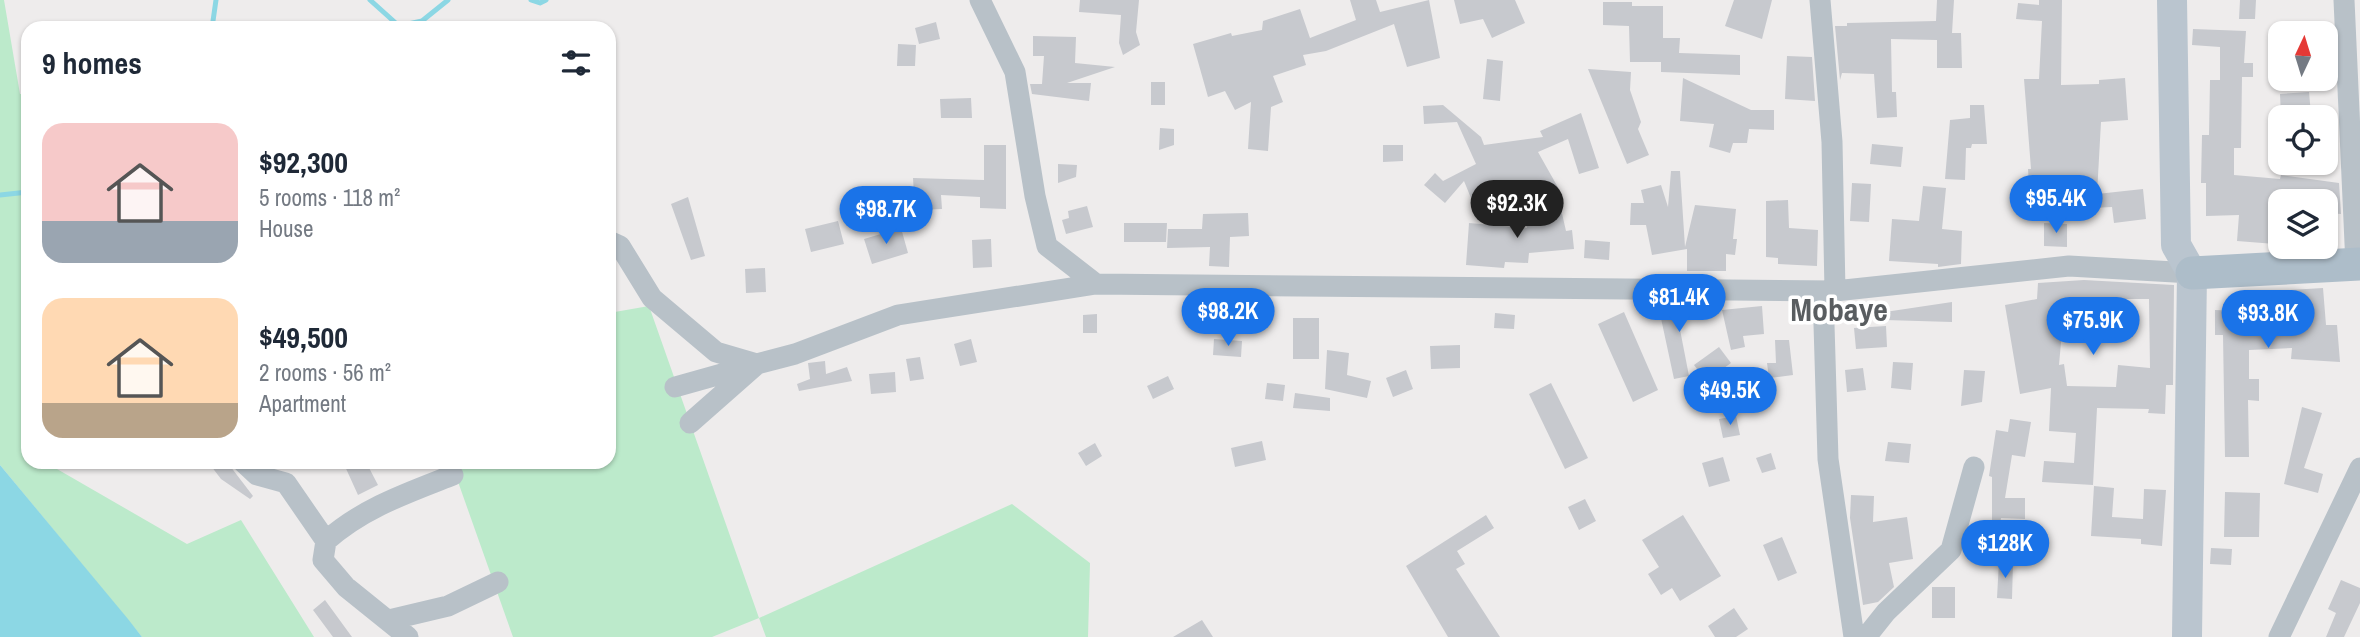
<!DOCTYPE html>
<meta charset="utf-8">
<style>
:root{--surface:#fff;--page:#f2f2f3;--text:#1f2937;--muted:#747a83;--accent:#1a73e8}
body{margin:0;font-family:"Archivo Narrow",sans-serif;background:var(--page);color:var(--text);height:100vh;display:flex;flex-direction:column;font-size:26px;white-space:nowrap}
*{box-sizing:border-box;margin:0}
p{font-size:23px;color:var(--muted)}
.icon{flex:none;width:38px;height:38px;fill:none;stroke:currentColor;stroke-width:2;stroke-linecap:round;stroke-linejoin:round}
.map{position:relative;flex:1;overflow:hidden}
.panel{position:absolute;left:21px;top:21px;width:595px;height:448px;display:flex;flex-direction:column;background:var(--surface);border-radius:21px;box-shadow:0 2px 5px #0004}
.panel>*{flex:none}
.needle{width:46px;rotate:4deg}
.fabs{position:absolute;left:2268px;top:21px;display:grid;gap:14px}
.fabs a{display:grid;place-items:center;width:70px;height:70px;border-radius:14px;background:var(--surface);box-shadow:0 2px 5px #0004;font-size:35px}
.price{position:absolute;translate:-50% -60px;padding:0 16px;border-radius:24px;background:var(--accent);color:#fff;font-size:23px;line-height:46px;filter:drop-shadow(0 2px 4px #0008)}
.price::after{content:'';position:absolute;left:50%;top:42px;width:21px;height:16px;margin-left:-10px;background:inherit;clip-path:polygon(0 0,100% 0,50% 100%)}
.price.selected{background:#222;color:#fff}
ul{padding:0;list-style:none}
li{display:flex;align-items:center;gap:21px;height:175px;padding:0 21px}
li span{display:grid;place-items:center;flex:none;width:196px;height:140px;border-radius:21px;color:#555}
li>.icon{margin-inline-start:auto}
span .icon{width:84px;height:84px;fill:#fffc;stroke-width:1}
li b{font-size:30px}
h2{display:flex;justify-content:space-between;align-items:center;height:84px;padding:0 21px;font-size:30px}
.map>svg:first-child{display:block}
.green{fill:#bceacb}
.water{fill:#8cd7e4}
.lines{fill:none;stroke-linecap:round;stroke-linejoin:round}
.stream{stroke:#8cd7e4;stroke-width:5}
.building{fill:#c7c9ce;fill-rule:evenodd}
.street{stroke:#b8c1c8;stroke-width:21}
.secondary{stroke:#bac5cf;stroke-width:30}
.primary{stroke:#adbdc9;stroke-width:33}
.labels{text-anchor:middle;stroke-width:7;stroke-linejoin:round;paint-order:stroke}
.town-label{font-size:32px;font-weight:bold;fill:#595d60;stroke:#fff}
</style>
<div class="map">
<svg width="2360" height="637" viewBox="0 0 2360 637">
<rect width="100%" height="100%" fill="#eeecec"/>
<path class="green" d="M0 0H4L20 94H28V462H54L57 469 187 544 241 520 314 637H142L0 465Z
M649 306 759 618 1012 504 1090 563 1088 637H766L759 618 712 637H513L451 462H609V313Z"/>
<path class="water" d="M0 465 128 619 142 637H0Z"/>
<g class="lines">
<path class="stream" d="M370 0 399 26 422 21 448 0
M531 0 540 3 546 0
M212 28 216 0
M0 195 28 192"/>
</g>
<path class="building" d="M1080 0H1139L1136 32 1140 45 1123 55 1119 43 1121 15 1079 12Z
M1350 0H1376L1380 12 1429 0 1440 58 1407 67 1394 24 1326 51 1303 55 1306 65 1273 76 1283 102 1271 107 1268 151 1248 149 1251 102 1235 110 1225 91 1208 97 1193 44 1231 33 1232 36 1262 30 1263 21 1300 9 1310 38 1356 20Z
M1454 0H1515L1525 23 1492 38 1483 19 1460 24Z
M1734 0H1772L1762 39 1725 26Z
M1937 0H1954L1952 33H1961L1962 68H1937V40L1891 39 1892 92H1896L1897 117 1877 118 1874 74 1842 73 1840 80 1835 26H1847V23L1936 21Z
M2039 0H2062L2061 85 2099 84V80L2125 78 2128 120 2101 122 2097 194 2143 189 2146 219 2114 223 2112 207 2072 209V221H2054L2055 183 2029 184 2028 169H2031L2024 79H2039L2042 21 2016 19 2018 3 2039 5Z
M2240 0H2256L2255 19H2239Z
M1603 2H1632V6H1663V38H1680L1679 53 1740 55V75L1661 72V62H1630L1629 26 1603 25Z
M936 22 940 39 919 44 915 28Z
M2193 29 2246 31 2244 63H2253V77H2242L2241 148H2234V175L2280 179 2281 175 2339 183 2341 214 2326 213V201H2280V233H2276L2275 244 2237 241 2239 215 2206 216V183H2201L2202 135H2209L2210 80H2220V47L2192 45Z
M1033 36 1076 37 1075 63 1115 67 1067 83H1091L1089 101 1032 94 1030 84H1042L1044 56H1033Z
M898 44 916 45 915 66H897Z
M1787 56 1812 57 1815 101 1785 99Z
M1487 59 1503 61 1500 101 1483 99Z
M1588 69 1631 72 1630 90 1641 122 1638 129 1649 155 1627 164Z
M1683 78 1751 110H1774V130L1749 129 1747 143H1733L1730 153 1709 147 1714 124 1680 121Z
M1151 82H1165V105H1151Z
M2309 92 2311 114 2281 117 2280 94Z
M971 98 972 118H941L940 99Z
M1443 105 1481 137 1484 145 1543 137 1540 131 1581 113 1599 168 1579 174 1568 139 1538 152 1560 191 1523 206 1514 184 1473 203 1464 181 1445 203 1424 185 1435 173 1443 181 1476 164 1457 122 1424 124 1423 106Z
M1970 105H1984L1987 144H1972L1971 148H1966L1965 180 1945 179 1950 120 1970 118Z
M1160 128 1174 129V145L1159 150Z
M1872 144 1903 147 1901 167 1870 164Z
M984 145H1006V209L980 208V197L941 195 942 209 915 210 913 178 984 180Z
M1383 145H1403V161L1383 162Z
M1058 164 1077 165 1076 177 1058 183Z
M1671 171H1680L1685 247 1695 205 1736 209 1733 239H1737L1735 255 1726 254V271H1687V249L1652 255 1646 225H1630L1631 203H1644L1641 190 1661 185 1668 207Z
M1852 183 1871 184 1869 222 1850 221Z
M1923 186 1946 188 1942 229 1962 231 1961 264 1938 267V264L1889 261 1892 219 1919 221Z
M688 197 705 256 691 260 671 204Z
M1788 200 1789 228 1818 230 1817 266 1778 264V258L1766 257V201Z
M1087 206 1093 227 1066 234 1062 220 1069 218 1068 211Z
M1561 209 1566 231 1572 230 1574 249 1529 253 1528 263 1505 262 1504 268 1466 265 1469 223 1527 228 1525 217Z
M1248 213 1249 236 1230 237 1229 267 1209 266 1210 247 1167 248 1168 229H1202L1203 214Z
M838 221 844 244 811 252 805 229Z
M1124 223H1167L1166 242H1124Z
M2044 223 2067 224V247L2044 246Z
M901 228 908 253 872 264 864 239Z
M991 239 992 267 973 268 972 240Z
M1585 240 1610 242 1609 260 1584 258Z
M765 268 766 292 746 293 745 269Z
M2084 280 2174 285 2173 385H2166L2165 414 2148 413 2149 409 2097 408 2093 485 2042 482 2044 461 2074 463 2076 433 2049 431 2051 388 2020 394 2005 305 2037 299 2038 283ZM2117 299H2149L2150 368 2118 365 2116 387 2067 386 2064 364 2059 365 2063 320 2090 316 2089 302Z
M2323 288 2326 325H2337L2340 362 2291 359 2292 348 2249 350V379H2259V401L2248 400 2249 457H2225L2223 335H2215V310L2239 311 2238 304 2277 302V296H2290V290Z
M1952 302V322L1885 320V312Z
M1690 303H1710L1709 317 1677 314 1689 376 1674 379 1659 309Z
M1762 306 1764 334 1743 336 1745 347 1731 350 1722 310Z
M1624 312 1658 390 1633 402 1598 324Z
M1495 313 1515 315 1514 329 1494 328Z
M1097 314V333H1083V315Z
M1293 318H1319V359H1293Z
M1886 326 1887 347 1856 349 1854 328Z
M971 339 977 362 960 366 954 344Z
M1214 339 1242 341 1241 357 1213 355Z
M1775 340H1789L1793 375 1769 378 1767 363H1776Z
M1460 345V368L1431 369 1430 346Z
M1719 347 1731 363 1706 381 1694 365Z
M1327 350 1349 353 1347 375 1371 381 1367 398 1325 389Z
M920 357 924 379 910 381 906 359Z
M825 361 826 374 847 367 852 381 799 391 797 384 810 379 808 363Z
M1893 362 1913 363 1911 390 1891 388Z
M1863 368 1866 390 1847 392 1845 370Z
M1406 370 1413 389 1393 397 1386 378Z
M1964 370 1985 371 1982 402 1961 406Z
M895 372 896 392 871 394 869 374Z
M1168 376 1174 389 1153 399 1147 386Z
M1267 383 1285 385 1283 401 1265 399Z
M1551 383 1588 458 1565 469 1529 394Z
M1295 393 1330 398V411L1293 408Z
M2302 407 2322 413 2304 468 2323 474 2318 493 2284 484Z
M1736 416 1740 435 1723 438 1719 419Z
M2010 419 2031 422 2025 457 2012 455 2005 498H2025V519L2001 518 2000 525 1992 524V477L1989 476 1996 430 2008 432Z
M1262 441 1266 460 1235 467 1231 448Z
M1888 442 1911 444 1909 463 1885 461Z
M1095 443 1102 456 1086 466 1078 453Z
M1771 453 1776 469 1762 473 1756 458Z
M1723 457 1730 481 1709 487 1702 463Z
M208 462H227L253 496 250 499 221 479Z
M343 462H366L378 485 358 495Z
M2094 486 2114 488 2112 517 2143 519 2144 489 2166 490 2162 546 2141 544V539L2091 536Z
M2225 492 2260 493 2259 537H2224Z
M1851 495 1874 496 1873 522 1907 517 1913 559 1889 563 1894 587 1878 602 1863 605 1850 518Z
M1585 499 1596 521 1579 530 1568 507Z
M1486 515 1494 528 1457 551 1465 564 1456 569 1500 637H1448L1406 566Z
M1683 515 1721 576 1680 601 1672 588 1661 595 1648 574 1659 567 1642 540Z
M1969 533 1990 534 1989 559H1967Z
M1782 537 1797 573 1778 581 1763 545Z
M2211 548 2232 549 2231 565 2210 564Z
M1999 561 2013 563 2012 599 1997 598Z
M2341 580 2360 588V603L2344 637H2326L2336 613 2328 609Z
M1932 587H1955V618H1932Z
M325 600 352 637H333L313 610Z
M1734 608 1748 629 1736 637H1715L1708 626Z
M1202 620 1213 637H1173Z"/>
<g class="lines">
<path class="street" d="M980 0 1015 72 1035 196 1047 246 1096 284
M1820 0 1832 142 1835 291
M2344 0 2356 265
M609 241 620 246 652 298 716 352 757 364 675 387
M1823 291 1828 459 1854 637
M690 423 757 364 795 354 898 315 1096 284 1835 291 2069 266 2192 273
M243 462 257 475 286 483 326 541 323 560 346 587 408 637
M326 541C363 508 407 493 453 475
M389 620 448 606 498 582
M1866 637 1886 612 1951 550 1974 467
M2279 637 2360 468"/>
<path class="secondary" d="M2172 0 2176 245 2192 273 2187 637"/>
<path class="primary" d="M2192 273 2360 264"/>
</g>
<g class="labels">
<g class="town-label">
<text x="1839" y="321">Mobaye</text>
</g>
</g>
</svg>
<div class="fabs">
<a><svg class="needle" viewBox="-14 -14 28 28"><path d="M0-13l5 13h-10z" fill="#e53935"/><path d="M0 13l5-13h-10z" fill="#747a83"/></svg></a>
<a><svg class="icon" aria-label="locate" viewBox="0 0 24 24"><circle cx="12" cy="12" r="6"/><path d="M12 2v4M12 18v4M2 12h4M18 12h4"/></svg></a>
<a><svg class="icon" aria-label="layers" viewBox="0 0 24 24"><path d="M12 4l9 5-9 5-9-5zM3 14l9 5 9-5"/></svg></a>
</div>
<b class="price" style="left:2056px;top:235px">$95.4K</b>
<b class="price selected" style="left:1517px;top:240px">$92.3K</b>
<b class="price" style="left:886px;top:246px">$98.7K</b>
<b class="price" style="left:1679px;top:334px">$81.4K</b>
<b class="price" style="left:1228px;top:348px">$98.2K</b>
<b class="price" style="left:2268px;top:350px">$93.8K</b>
<b class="price" style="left:2093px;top:357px">$75.9K</b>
<b class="price" style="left:1730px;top:427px">$49.5K</b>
<b class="price" style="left:2005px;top:580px">$128K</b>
<section class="panel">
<h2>9 homes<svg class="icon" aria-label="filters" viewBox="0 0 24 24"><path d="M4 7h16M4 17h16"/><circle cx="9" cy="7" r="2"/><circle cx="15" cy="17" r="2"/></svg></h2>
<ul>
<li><span style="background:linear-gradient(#f6c9c9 70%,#9aa5b1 0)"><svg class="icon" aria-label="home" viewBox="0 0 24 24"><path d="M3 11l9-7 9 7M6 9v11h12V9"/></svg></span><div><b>$92,300</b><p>5 rooms · 118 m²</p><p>House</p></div></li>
<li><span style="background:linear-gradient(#ffd9b3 75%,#b9a48a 0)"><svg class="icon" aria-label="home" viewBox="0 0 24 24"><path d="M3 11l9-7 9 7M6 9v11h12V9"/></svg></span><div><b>$49,500</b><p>2 rooms · 56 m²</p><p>Apartment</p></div></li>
</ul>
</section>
</div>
